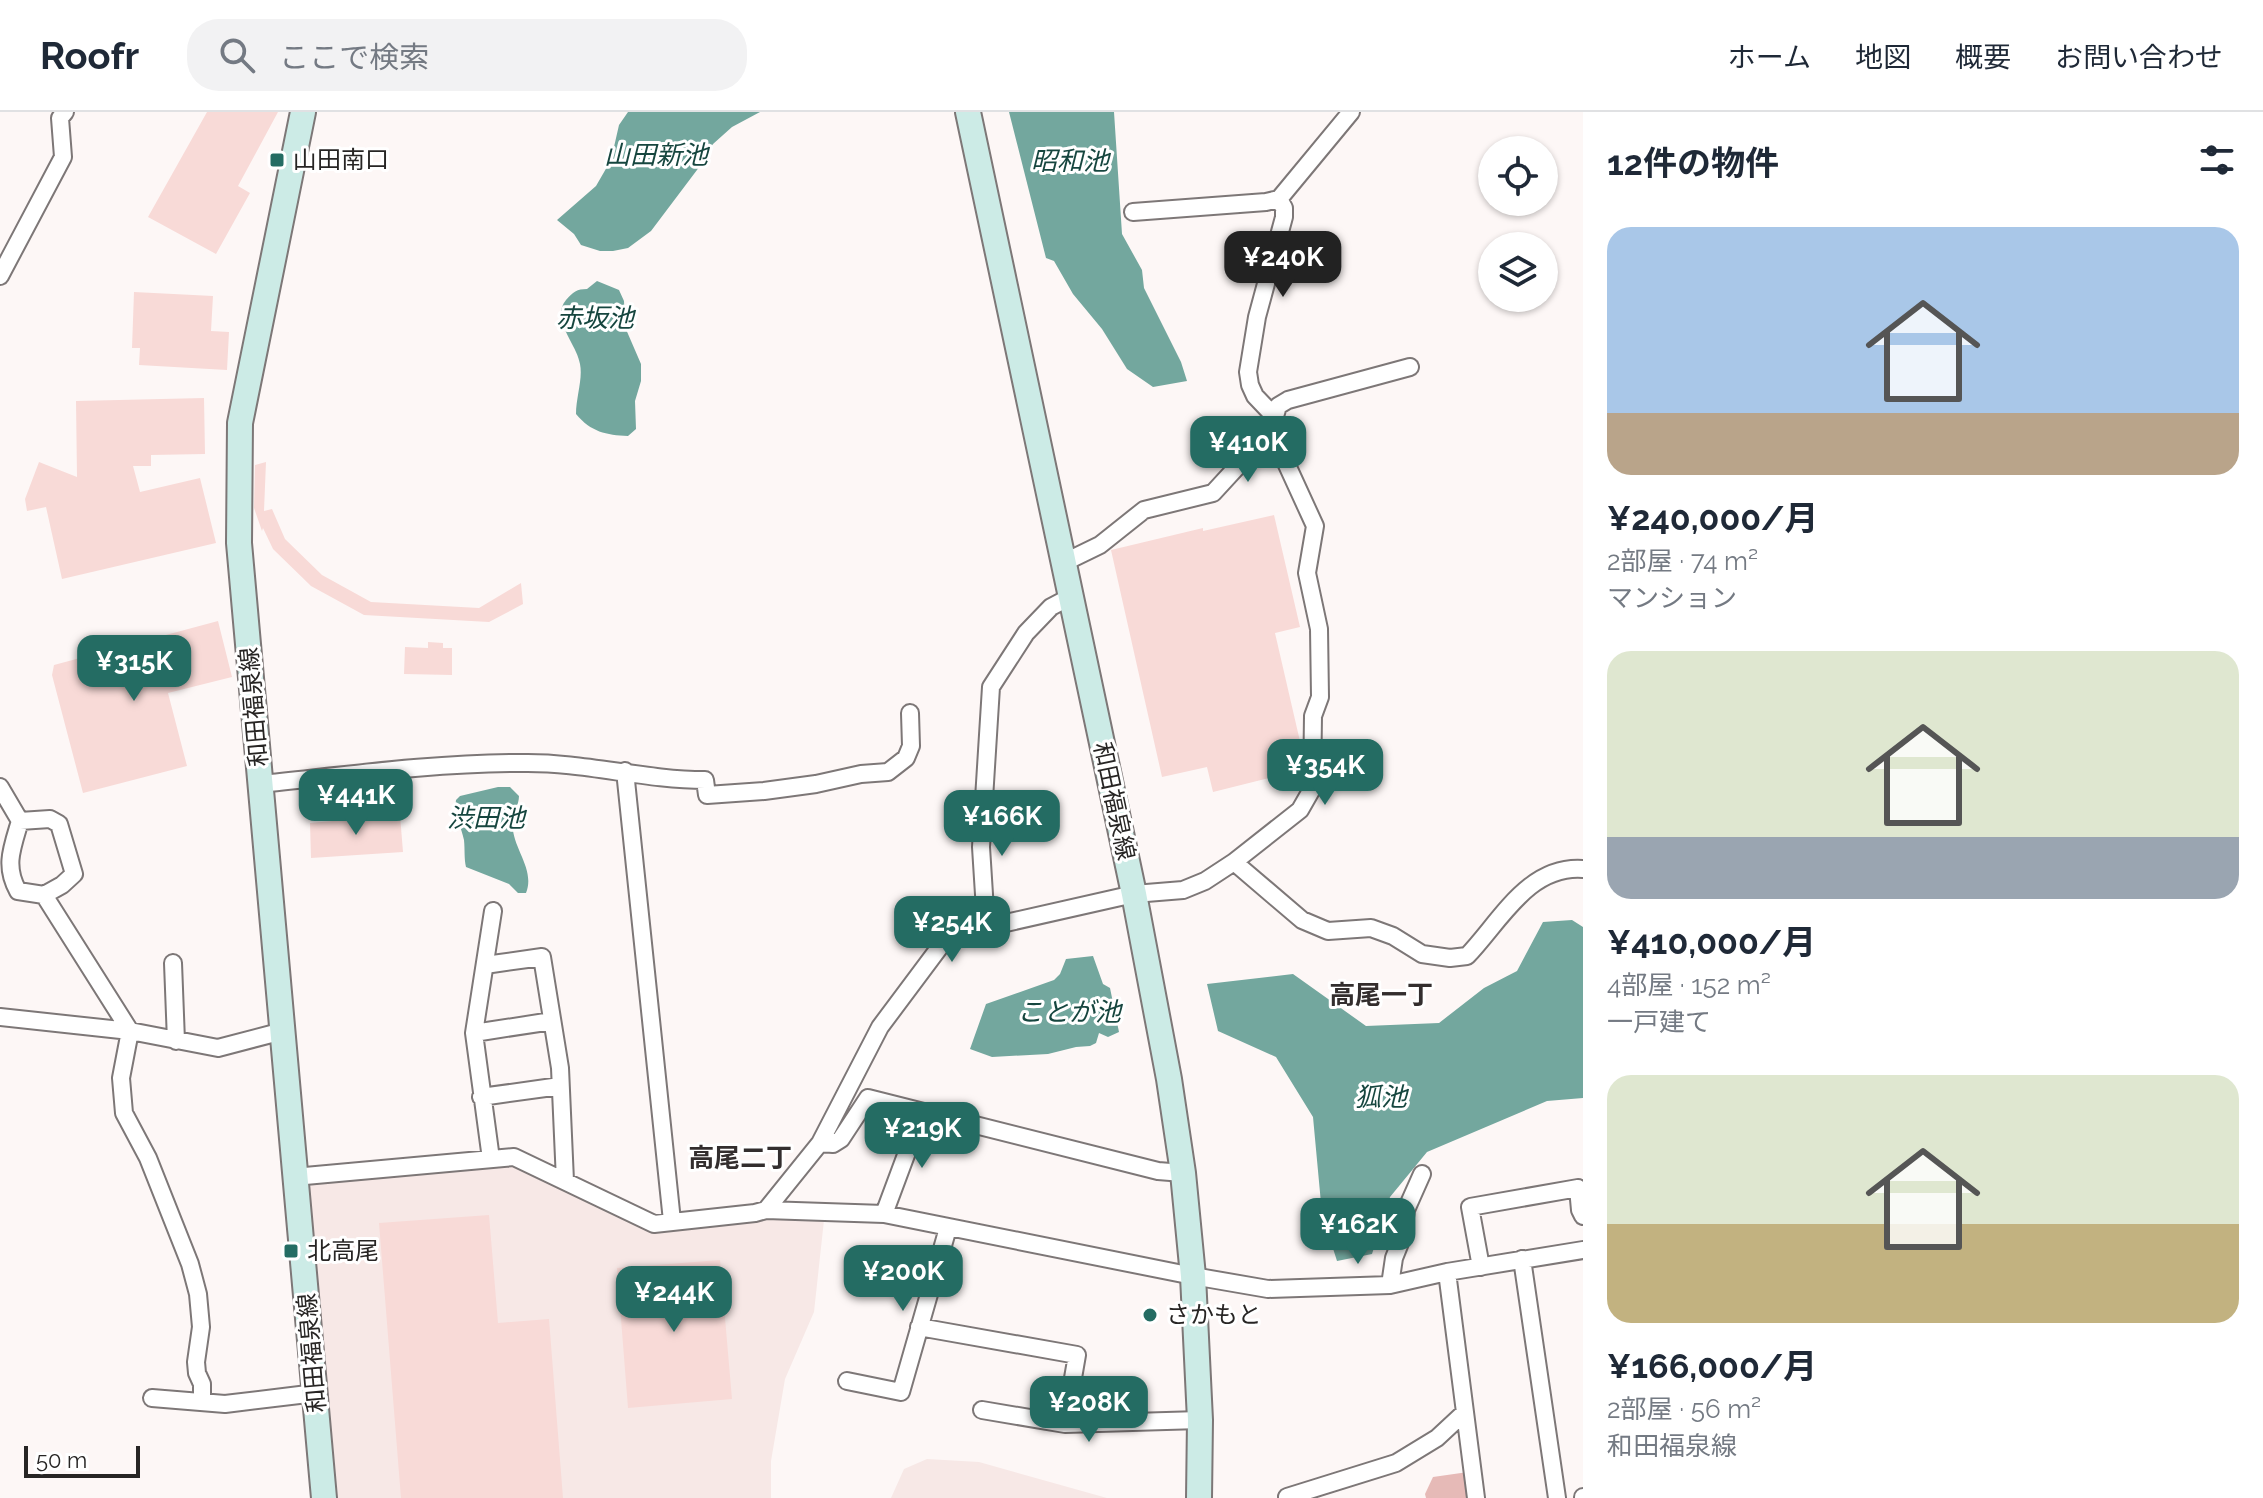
<!DOCTYPE html>
<html lang="ja">
<meta charset="utf-8">
<style>
:root{--surface:#fff;--page:#f2f2f3;--text:#1f2937;--muted:#747a83;--line:#e0e1e3;--accent:#246c63}
body{margin:0;font-family:Raleway,"Noto Sans JP",sans-serif;background:var(--page);color:var(--text);height:100vh;display:flex;flex-direction:column;font-size:30px;white-space:nowrap}
*{box-sizing:border-box;margin:0}
p{font-size:26px;color:var(--muted)}
.icon{flex:none;width:44px;height:44px;fill:none;stroke:currentColor;stroke-width:2;stroke-linecap:round;stroke-linejoin:round}
.map{position:relative;flex:1;overflow:hidden}
.drawer{display:flex;flex-direction:column;background:var(--surface);width:680px}
.drawer>*{flex:none}
.buttons{position:absolute;left:1478px;top:24px;display:grid;gap:16px}
.buttons a{display:grid;place-items:center;width:80px;height:80px;border-radius:50%;background:var(--surface);box-shadow:0 2px 6px #0004;font-size:40px}
.scale{position:absolute;left:24px;bottom:20px;width:116px;box-sizing:border-box;padding-left:8px;border:4px solid #272524;border-top:0;font-size:22px;line-height:28px;white-space:nowrap;color:#272524;-webkit-text-stroke:6px #fff;paint-order:stroke}
.price{position:absolute;translate:-50% -68px;padding:0 18px;border-radius:16px;background:var(--accent);color:#fff;font-size:26px;line-height:52px;filter:drop-shadow(0 2px 4px #0008)}
.price::after{content:'';position:absolute;left:50%;top:48px;width:24px;height:18px;margin-left:-12px;background:inherit;clip-path:polygon(0 0,100% 0,50% 100%)}
.price.selected{background:#222;color:#fff}
ul{padding:0;list-style:none}
li{display:grid;align-content:center;gap:16px;height:424px;padding:0 24px}
li span{display:grid;place-items:center;height:248px;border-radius:24px;color:#555}
li>.icon{margin-inline-start:auto}
span .icon{width:144px;height:144px;fill:#fffc;stroke-width:1}
li b{font-size:34px}
h2{display:flex;justify-content:space-between;align-items:center;height:96px;padding:0 24px;font-size:34px}
header{display:flex;align-items:center;gap:48px;box-sizing:border-box;height:112px;padding:0 40px;background:var(--surface);border-bottom:2px solid var(--line)}
header strong{font-size:38px}
nav{display:flex;gap:44px;margin-inline-start:auto;font-size:28px}
.search{width:560px;height:72px;background:var(--page);display:flex;align-items:center;gap:20px;box-sizing:border-box;padding:0 28px;border-radius:32px;color:var(--muted);font-size:30px}
main{display:flex;flex:1;min-height:0}
.map>svg:first-child{display:block}
.built{fill:#f7e8e6}
.green{fill:#e6bab7}
.water{fill:#73a79e}
.building{fill:#f8dad7}
.lines{fill:none;stroke-linecap:round;stroke-linejoin:round}
.minor-casing{stroke:#7d7777;stroke-width:20}
.secondary-casing{stroke:#7d7777;stroke-width:28}
.minor{stroke:#fff;stroke-width:16}
.secondary{stroke:#ccebe6;stroke-width:24}
.poi-dot{fill:#246c63;stroke:#fff;stroke-width:3}
.labels{text-anchor:middle;stroke-width:6;stroke-linejoin:round;paint-order:stroke}
.poi-label{font-size:24px;fill:#272524;stroke:#fff;text-anchor:start}
.street-label{font-size:24px;fill:#272524;stroke:#fff}
.water-label{font-size:26px;font-style:italic;fill:#16463f;stroke:#fff}
.neighbourhood-label{font-size:26px;font-weight:bold;fill:#332e2e;stroke:#fff}
</style>
<header>
<strong>Roofr</strong>
<div class="search"><svg class="icon" aria-label="search" viewBox="0 0 24 24"><circle cx="10" cy="10" r="6"/><path d="M15 15l6 6"/></svg>ここで検索</div>
<nav><a>ホーム</a><a>地図</a><a>概要</a><a>お問い合わせ</a></nav>
</header>
<main>
<div class="map">
<svg width="1583" height="1386" viewBox="0 0 1583 1386">
<rect width="100%" height="100%" fill="#fdf7f6"/>
<path class="built" d="M516 1054 611 1102 657 1118 757 1107 824 1108 814 1200 785 1267 771 1349V1386H338L309 1076 316 1067Z
M927 1347 979 1350 1107 1386H891L904 1357Z"/>
<path class="green" d="M1468 1360 1472 1386H1426L1425 1382 1433 1365Z"/>
<path class="water" d="M628 0H760L732 15 713 32 700 54 651 119 628 136 613 139H600L581 133 574 122 557 108 596 74 611 48 619 13Z
M1009 0H1114L1122 122 1142 158 1144 176 1181 250 1187 269 1153 275 1127 257 1102 217 1073 182 1054 149 1046 146Z
M597 169 619 178 624 189 625 215 641 252V269L635 289 636 317 628 324C606 323 591 320 576 302 576 285 583 267 580 252 577 232 550 207 566 188 573 180 577 177 587 177Z
M498 675H510L519 684C519 693 513 701 513 710 510 734 536 756 526 781H518L509 772 466 755C464 746 465 738 464 728 461 714 454 702 456 688L460 684Z
M1572 808 1583 815V986L1547 989 1427 1040 1390 1085 1372 1142 1337 1149 1322 1102 1313 1005 1276 945 1218 919 1207 872 1293 862 1366 914 1439 911 1484 876 1517 859 1543 810Z
M1093 844 1103 872 1110 876 1119 920 1108 925 1099 921 1096 931 1090 934 1076 935 1048 942 992 945 970 937 986 892 1054 868 1060 862 1066 847Z"/>
<path class="building" d="M207 0H278L238 74 250 81 216 142 148 105Z
M134 180 213 184 211 219 229 220 227 258 139 253 140 236H132Z
M204 286 205 342 151 343V354H133L140 380 200 366 216 431 62 467 46 395 27 399 25 387 39 350 77 365 76 289Z
M266 350 264 399 272 397 285 427 322 463 371 490 479 496 521 471 523 492 489 510 364 503 311 474 273 437 263 416 262 419 254 396 255 353Z
M1274 403 1300 515 1275 521 1302 638 1301 658 1213 680 1207 655 1162 665 1111 438 1203 416V419Z
M218 509 232 565 168 581 187 654 83 681 52 563 54 553Z
M428 530 443 531V536H452V563L404 562 405 535 428 536Z
M400 703 403 740 311 746 310 711Z
M489 1103 498 1211 549 1207 563 1386H401L379 1111Z
M720 1148 732 1287 628 1296 617 1156Z"/>
<g class="lines">
<g class="minor-casing">
<path id="minor" d="M1133 100 1266 90 1279 87 1351 0
M0 164 63 45 60 6 65 0
M1275 305 1255 284 1250 273 1248 260 1257 205 1284 105V96L1279 87
M1063 451 1100 433 1144 398 1213 381 1271 318 1278 294 1288 288 1410 255
M625 659 672 1109
M261 672C348 663 435 651 523 651 584 650 644 668 705 668L707 683 764 679 816 672 861 662 888 660 906 646 911 634 910 601
M0 675 20 709C12 736 4 754 18 779L44 783 130 919 121 966 124 1001 148 1046 190 1152 198 1182 201 1215 196 1250 197 1261 202 1272V1290
M20 709 50 707 59 712 74 762 62 773 44 783
M1234 750 1302 808 1328 819 1371 816 1393 824 1422 842 1450 846 1467 844C1500 810 1528 753 1583 757
M986 814 981 735 991 575 1026 521 1051 495 1070 485
M173 851 176 929
M485 853 542 845 560 956 565 1069
M0 905 130 919 218 936 283 919
M474 921 552 909
M481 985 560 974
M820 1031 833 1032 841 1027 868 986 1158 1059 1183 1061
M491 1047 474 921 493 799
M294 1065 514 1045 654 1112 755 1101 766 1098 884 1102 1193 1164 1268 1177 1390 1173 1447 1160 1583 1138
M766 1098 820 1031 880 915 948 824 1134 782 1183 778 1205 769 1234 750 1300 698 1312 677 1313 604 1320 585 1319 517 1307 461 1315 414 1271 318
M884 1102 922 1000
M1522 1147 1557 1386
M1481 1155 1470 1095 1578 1076 1580 1098 1583 1104
M1447 1160 1476 1386
M1390 1173 1394 1146 1402 1126 1406 1098 1422 1062
M919 1215 1077 1243 1065 1312
M847 1269 901 1280 948 1116
M152 1286 225 1292 316 1281
M982 1298 1065 1312 1200 1308
M1287 1385 1396 1351 1437 1326 1465 1300
M1583 1386V1385"/>
</g>
<g class="secondary-casing">
<path id="secondary" d="M303 0 240 311 239 431 324 1386
M968 0 1134 782 1169 967 1183 1061 1193 1164 1200 1308 1199 1386"/>
</g>
<use href="#minor" class="minor"/>
<use href="#secondary" class="secondary"/>
</g>
<g class="poi-dot">
<rect x="269" y="40" width="16" height="16" rx="4"/>
<rect x="283" y="1131" width="16" height="16" rx="4"/>
<circle cx="1150" cy="1203" r="8"/>
</g>
<g class="labels">
<g class="poi-label">
<text x="293" y="56">山田南口</text>
<text x="307" y="1147">北高尾</text>
<text x="1166" y="1211">さかもと</text>
</g>
<g class="street-label">
<text transform="translate(254 595) rotate(-95)" y="8">和田福泉線</text>
<text transform="translate(1114 689) rotate(78)" y="8">和田福泉線</text>
<text transform="translate(312 1241) rotate(-95)" y="8">和田福泉線</text>
</g>
<g class="water-label">
<text x="656" y="52">山田新池</text>
<text x="1070" y="58">昭和池</text>
<text x="595" y="215">赤坂池</text>
<text x="486" y="715">渋田池</text>
<text x="1069" y="909">ことが池</text>
<text x="1381" y="994">狐池</text>
</g>
<g class="neighbourhood-label">
<text x="1381" y="892">高尾一丁</text>
<text x="740" y="1055">高尾二丁</text>
</g>
</g>
</svg>
<div class="buttons">
<a><svg class="icon" aria-label="locate" viewBox="0 0 24 24"><circle cx="12" cy="12" r="6"/><path d="M12 2v4M12 18v4M2 12h4M18 12h4"/></svg></a>
<a><svg class="icon" aria-label="layers" viewBox="0 0 24 24"><path d="M12 4l9 5-9 5-9-5zM3 14l9 5 9-5"/></svg></a>
</div>
<div class="scale">50 m</div>
<b class="price selected" style="left:1283px;top:187px">¥240K</b>
<b class="price" style="left:1248px;top:372px">¥410K</b>
<b class="price" style="left:134px;top:591px">¥315K</b>
<b class="price" style="left:1325px;top:695px">¥354K</b>
<b class="price" style="left:356px;top:725px">¥441K</b>
<b class="price" style="left:1002px;top:746px">¥166K</b>
<b class="price" style="left:952px;top:852px">¥254K</b>
<b class="price" style="left:922px;top:1058px">¥219K</b>
<b class="price" style="left:1358px;top:1154px">¥162K</b>
<b class="price" style="left:903px;top:1201px">¥200K</b>
<b class="price" style="left:674px;top:1222px">¥244K</b>
<b class="price" style="left:1089px;top:1332px">¥208K</b>
</div>
<section class="drawer">
<h2>12件の物件<svg class="icon" aria-label="filters" viewBox="0 0 24 24"><path d="M4 7h16M4 17h16"/><circle cx="9" cy="7" r="2"/><circle cx="15" cy="17" r="2"/></svg></h2>
<ul>
<li><span style="background:linear-gradient(#a9c7e8 75%,#b9a48a 0)"><svg class="icon" aria-label="home" viewBox="0 0 24 24"><path d="M3 11l9-7 9 7M6 9v11h12V9"/></svg></span><div><b>¥240,000/月</b><p>2部屋 · 74 m²</p><p>マンション</p></div></li>
<li><span style="background:linear-gradient(#dfe7d0 75%,#9aa5b1 0)"><svg class="icon" aria-label="home" viewBox="0 0 24 24"><path d="M3 11l9-7 9 7M6 9v11h12V9"/></svg></span><div><b>¥410,000/月</b><p>4部屋 · 152 m²</p><p>一戸建て</p></div></li>
<li><span style="background:linear-gradient(#dfe7d0 60%,#c2b280 0)"><svg class="icon" aria-label="home" viewBox="0 0 24 24"><path d="M3 11l9-7 9 7M6 9v11h12V9"/></svg></span><div><b>¥166,000/月</b><p>2部屋 · 56 m²</p><p>和田福泉線</p></div></li>
</ul>
</section>
</main>
